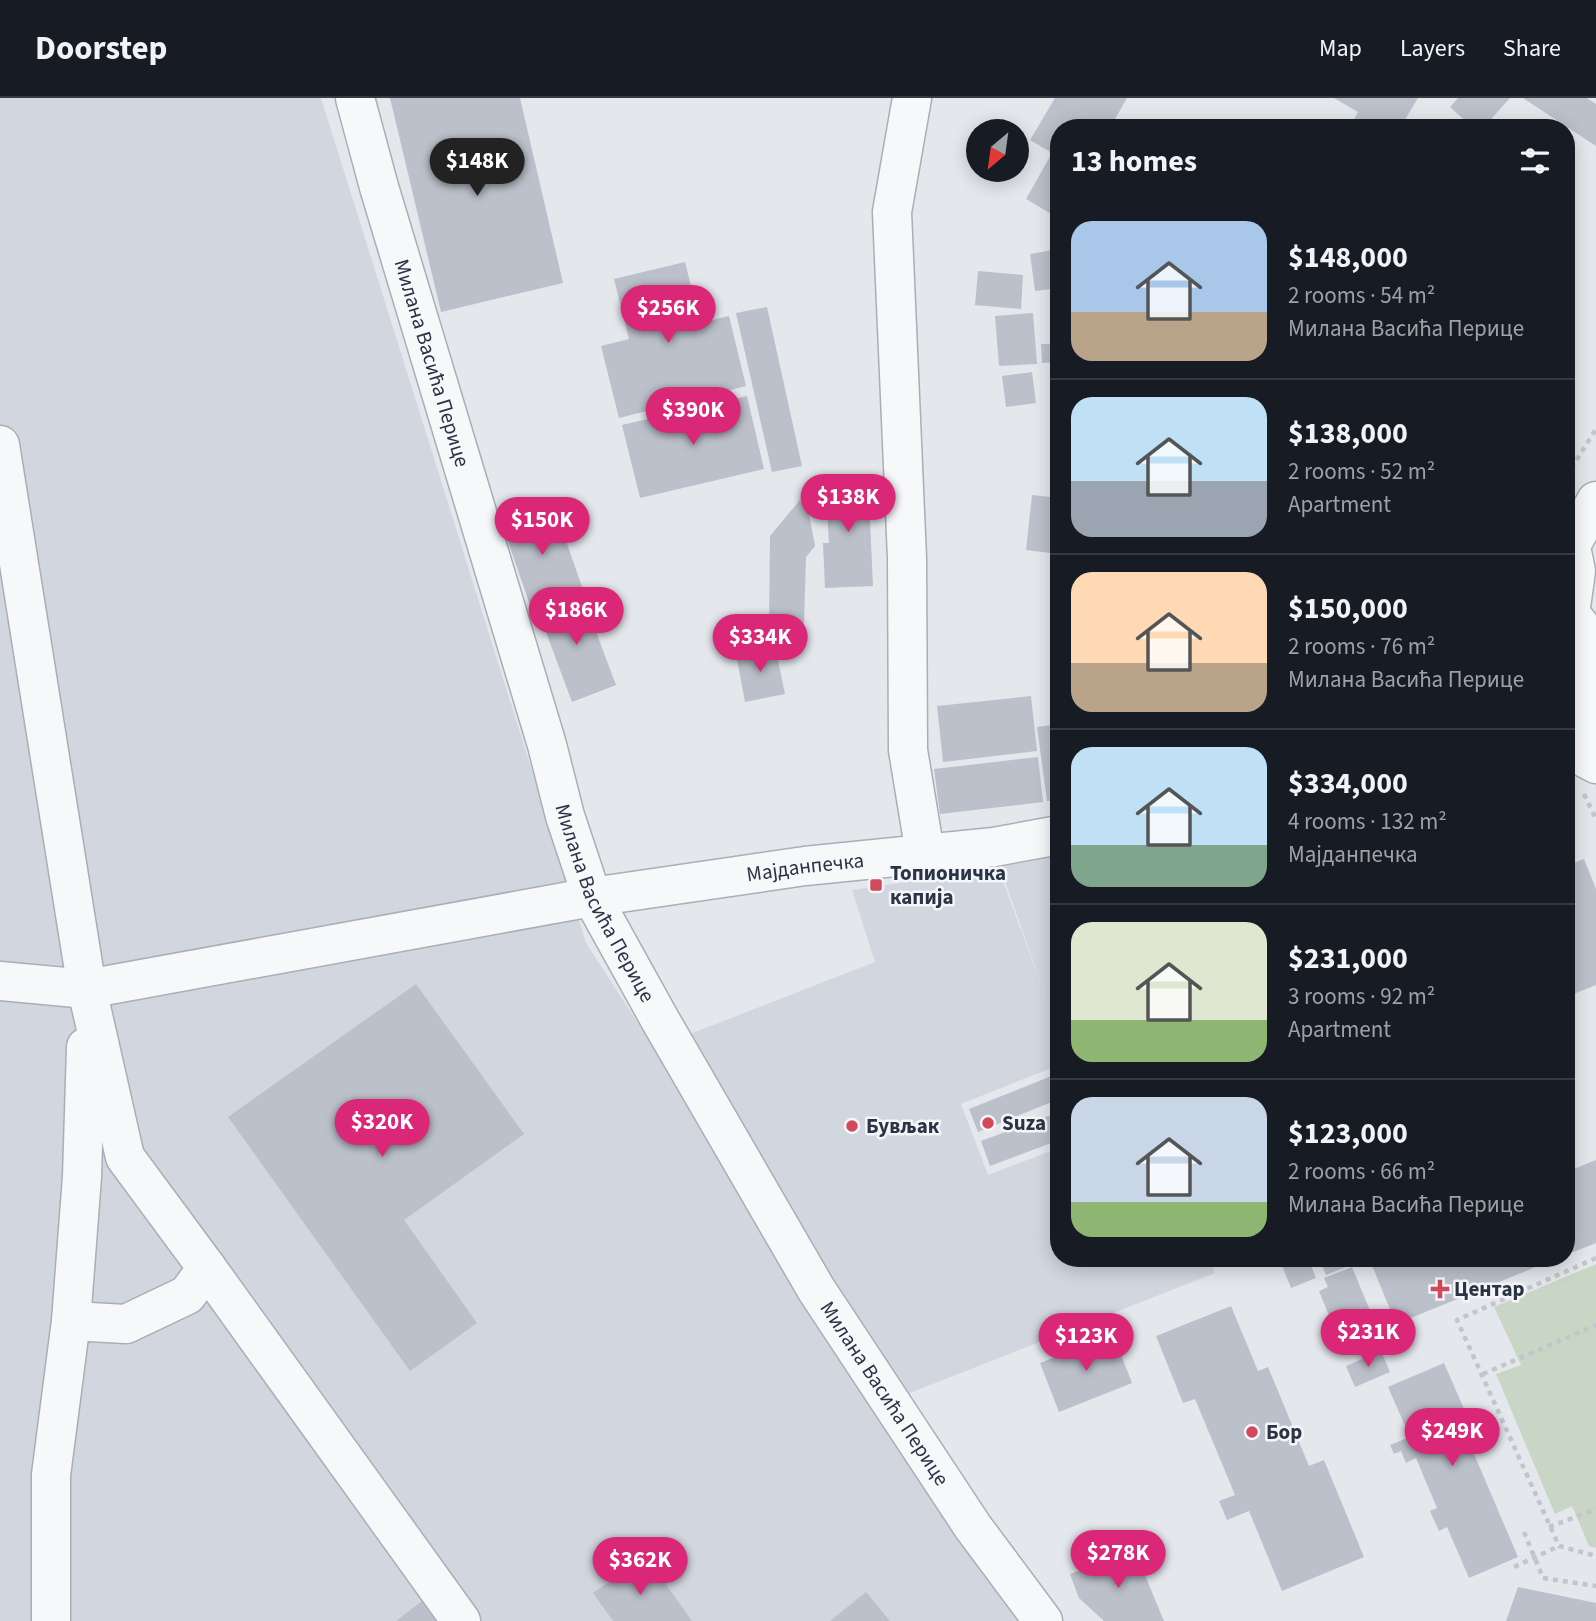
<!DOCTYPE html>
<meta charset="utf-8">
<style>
:root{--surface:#171b24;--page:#20242c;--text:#f1f3f6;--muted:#9ea1a6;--line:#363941;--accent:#db2777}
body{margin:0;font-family:"Source Sans 3",sans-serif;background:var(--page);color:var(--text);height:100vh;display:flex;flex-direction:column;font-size:26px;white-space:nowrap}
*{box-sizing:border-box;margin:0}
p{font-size:23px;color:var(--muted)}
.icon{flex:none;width:38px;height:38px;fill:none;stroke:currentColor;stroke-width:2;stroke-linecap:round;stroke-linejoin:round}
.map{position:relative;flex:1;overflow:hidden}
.side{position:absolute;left:1050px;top:21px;width:525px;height:1148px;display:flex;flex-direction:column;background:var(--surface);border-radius:28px;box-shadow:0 4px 18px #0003}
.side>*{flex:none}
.needle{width:46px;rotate:209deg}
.buttons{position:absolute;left:966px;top:21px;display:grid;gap:14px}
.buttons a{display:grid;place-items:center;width:63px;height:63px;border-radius:50%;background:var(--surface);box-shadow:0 4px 18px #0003;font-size:35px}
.price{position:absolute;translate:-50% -60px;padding:0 16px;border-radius:24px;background:var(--accent);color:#fff;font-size:23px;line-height:46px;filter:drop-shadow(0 2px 4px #0008)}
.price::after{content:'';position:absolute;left:50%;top:42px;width:21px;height:16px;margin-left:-10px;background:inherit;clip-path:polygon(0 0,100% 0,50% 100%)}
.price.active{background:#222;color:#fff}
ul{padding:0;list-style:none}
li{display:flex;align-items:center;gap:21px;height:175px;padding:0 21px}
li+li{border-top:2px solid var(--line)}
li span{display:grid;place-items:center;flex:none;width:196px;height:140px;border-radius:21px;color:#555}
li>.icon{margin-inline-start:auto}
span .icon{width:84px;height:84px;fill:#fffc;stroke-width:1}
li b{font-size:30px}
h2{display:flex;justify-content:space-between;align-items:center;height:84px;padding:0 21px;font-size:30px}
header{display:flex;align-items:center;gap:42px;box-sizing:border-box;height:98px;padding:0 35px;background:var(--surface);border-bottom:2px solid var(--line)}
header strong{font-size:33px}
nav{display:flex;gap:38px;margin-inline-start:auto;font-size:24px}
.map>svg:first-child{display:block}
.built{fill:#d2d6de}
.green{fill:#c9d6c5}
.building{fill:#bbc0ca}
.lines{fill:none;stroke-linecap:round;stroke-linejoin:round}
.minor-casing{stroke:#a9aeb7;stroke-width:41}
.path{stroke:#c2c5cb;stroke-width:4.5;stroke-dasharray:5 5;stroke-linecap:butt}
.minor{stroke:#f7f8fa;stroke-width:38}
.path-bridge{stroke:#c2c5cb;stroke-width:4.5;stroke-dasharray:5 5;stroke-linecap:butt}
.poi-dot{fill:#d1495b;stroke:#f4f6f9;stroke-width:2.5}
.labels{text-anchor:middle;stroke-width:5;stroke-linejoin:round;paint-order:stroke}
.street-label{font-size:21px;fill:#2b3445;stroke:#f4f6f9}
.poi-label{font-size:21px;font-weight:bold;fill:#2b3445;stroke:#f4f6f9;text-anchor:start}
</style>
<header>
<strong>Doorstep</strong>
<nav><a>Map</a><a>Layers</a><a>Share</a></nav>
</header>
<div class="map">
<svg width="1596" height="1523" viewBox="0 0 1596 1523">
<rect width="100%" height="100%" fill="#e4e7ec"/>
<path class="built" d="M0 0H321L586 845 1025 1523H0Z
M1059 758V967L961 1006 988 1077 1059 1050V1160H1208L1215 1175 902 1298 685 938 875 864 852 792 998 770 1048 905 1000 769Z"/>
<path class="green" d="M1596 1166V1450L1589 1448 1572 1408 1555 1416 1496 1276 1521 1267 1494 1209Z"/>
<path class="building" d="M390 0H520L563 185 441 214Z
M1055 0H1127L1110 30H1059L1058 120 1026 101 1052 55 1030 42Z
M1334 0H1418L1400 30H1349L1358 14Z
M1458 0H1510L1483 30H1473L1450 9Z
M1523 0H1587L1596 6V48Z
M1440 22 1450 28 1449 30H1435Z
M1059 151V190L1035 193 1030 156Z
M685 164 700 225 729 218 746 288 619 320 601 248 629 241 614 181Z
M978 173 1023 177 1021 211 975 207Z
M767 209 802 368 772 374 736 215Z
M1033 215 1037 266 999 268 995 218Z
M1041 246H1059V264L1042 265Z
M1032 274 1036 305 1006 309 1002 278Z
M747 298 764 371 640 400 622 327Z
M868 378 873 488 825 490 823 445H829L825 381Z
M1032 397 1059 400V456L1026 452Z
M800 402 809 416 815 448 806 459 804 525 769 526 770 438Z
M555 411 582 489 530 507 503 429Z
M581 494 616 587 572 604 537 510Z
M775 548 785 596 745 604 736 556Z
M1031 598 1037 653 943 664 937 608Z
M1059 626V702L1047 703 1037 629Z
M1038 659 1043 704 940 716 934 671Z
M1584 761 1596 791V887L1566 899V768Z
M416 886 524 1036 404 1122 477 1225 410 1273 228 1019Z
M1059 975V1001L978 1034 969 1011Z
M1059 1014V1042L990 1068 981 1043Z
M1596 1062V1145L1566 1157V1067L1569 1073Z
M1279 1160H1308L1316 1180 1291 1190Z
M1319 1160H1348L1351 1167 1326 1177Z
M1369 1160H1558L1396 1226Z
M1352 1169 1378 1232 1349 1243 1339 1221 1332 1225 1319 1193 1328 1189 1324 1180Z
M1231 1208 1258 1273 1268 1269 1309 1368 1324 1362 1364 1459 1282 1493 1249 1413 1227 1422 1219 1403 1235 1397 1195 1301 1183 1305 1156 1238Z
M1113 1236 1132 1285 1059 1314 1040 1265Z
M1381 1253 1390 1274 1355 1289 1346 1268Z
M1444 1265 1482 1352 1474 1356 1518 1459 1469 1480 1447 1429 1439 1433 1430 1413 1437 1410 1416 1360 1406 1365 1401 1353 1394 1356 1390 1347 1410 1339 1388 1289Z
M1134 1451 1164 1523H1104L1079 1500 1070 1476Z
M646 1458 692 1523H613L593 1495Z
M1518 1489 1596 1505V1523H1506Z
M866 1494 890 1523H830Z
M422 1503 437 1523H396Z"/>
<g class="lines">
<g class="minor-casing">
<g id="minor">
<path id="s1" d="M355 0 379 89 547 647 565 718 592 799 659 920 816 1191 973 1429 1043 1523"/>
<path d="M912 0 892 114 907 460 908 652 925 755"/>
<path d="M0 347 87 891 125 1059 207 1170 187 1197 126 1226 71 1223 51 1377V1523"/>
<path d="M1566 456 1596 403"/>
<path d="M1566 514C1596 534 1591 572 1566 593"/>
<path d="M1570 516 1576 473 1571 449"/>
<path d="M1578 583 1596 634"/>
<path d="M1566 638 1581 658 1596 666"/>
<path id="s2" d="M0 883 87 891 592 799 805 768 994 749 1059 737"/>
<path d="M207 1170 461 1523"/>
<path d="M71 1223 82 1079 86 949"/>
</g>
</g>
<path class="path" d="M1566 379 1596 331
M1584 696 1596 721
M1596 1160 1457 1222 1559 1448 1596 1458
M1483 1276 1596 1227
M1549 1429 1596 1411
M1514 1469 1559 1448
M1543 1480 1596 1488"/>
<use href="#minor" class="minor"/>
<path class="path-bridge" d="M1524 1434 1543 1480"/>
</g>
<g class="poi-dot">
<rect x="869" y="780" width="14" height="14" rx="3.5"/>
<circle cx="988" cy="1025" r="7"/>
<circle cx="852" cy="1028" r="7"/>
<path d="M1436.5 1180.5h7v7h7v7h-7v7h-7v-7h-7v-7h7z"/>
<circle cx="1252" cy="1334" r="7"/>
</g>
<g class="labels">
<g class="street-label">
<text dy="7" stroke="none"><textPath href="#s1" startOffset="276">Милана Васића Перице</textPath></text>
<text dy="7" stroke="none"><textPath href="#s2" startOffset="816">Мајданпечка</textPath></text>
<text dy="7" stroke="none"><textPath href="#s1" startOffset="844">Милана Васића Перице</textPath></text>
<text dy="7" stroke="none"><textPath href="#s1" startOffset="1410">Милана Васића Перице</textPath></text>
</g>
<g class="poi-label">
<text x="890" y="782">Топионичка<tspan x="890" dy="24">капија</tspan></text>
<text x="1002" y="1032">Suza</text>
<text x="866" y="1035">Бувљак</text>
<text x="1454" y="1198">Центар</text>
<text x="1266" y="1341">Бор</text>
</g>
</g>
</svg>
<div class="buttons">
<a><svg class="needle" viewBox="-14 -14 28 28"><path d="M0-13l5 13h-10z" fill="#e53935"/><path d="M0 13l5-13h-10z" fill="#9ea1a6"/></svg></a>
</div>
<b class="price active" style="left:477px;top:100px">$148K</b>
<b class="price" style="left:668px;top:247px">$256K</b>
<b class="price" style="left:693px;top:349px">$390K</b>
<b class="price" style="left:848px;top:436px">$138K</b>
<b class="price" style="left:542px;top:459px">$150K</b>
<b class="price" style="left:576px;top:549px">$186K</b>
<b class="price" style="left:760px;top:576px">$334K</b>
<b class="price" style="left:382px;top:1061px">$320K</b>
<b class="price" style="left:1368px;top:1271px">$231K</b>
<b class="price" style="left:1086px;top:1275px">$123K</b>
<b class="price" style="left:1452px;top:1370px">$249K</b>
<b class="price" style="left:1118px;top:1492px">$278K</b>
<b class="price" style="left:640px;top:1499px">$362K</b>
<section class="side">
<h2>13 homes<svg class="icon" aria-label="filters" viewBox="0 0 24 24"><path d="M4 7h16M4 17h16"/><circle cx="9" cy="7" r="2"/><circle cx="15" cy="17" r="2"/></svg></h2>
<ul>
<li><span style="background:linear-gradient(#a9c7e8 65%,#b9a48a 0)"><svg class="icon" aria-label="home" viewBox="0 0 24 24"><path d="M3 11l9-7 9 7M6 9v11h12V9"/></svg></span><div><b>$148,000</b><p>2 rooms · 54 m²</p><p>Милана Васића Перице</p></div></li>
<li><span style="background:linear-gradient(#bfe0f5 60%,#9aa5b1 0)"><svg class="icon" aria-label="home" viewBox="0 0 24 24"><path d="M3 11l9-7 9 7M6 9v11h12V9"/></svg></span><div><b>$138,000</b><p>2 rooms · 52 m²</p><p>Apartment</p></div></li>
<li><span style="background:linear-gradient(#ffd9b3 65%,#b9a48a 0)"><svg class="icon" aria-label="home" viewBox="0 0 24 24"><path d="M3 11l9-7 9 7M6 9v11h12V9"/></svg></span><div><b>$150,000</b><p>2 rooms · 76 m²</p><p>Милана Васића Перице</p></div></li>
<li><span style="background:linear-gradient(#bfe0f5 70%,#7fa58c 0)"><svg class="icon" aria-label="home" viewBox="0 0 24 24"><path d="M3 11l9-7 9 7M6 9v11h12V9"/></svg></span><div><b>$334,000</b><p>4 rooms · 132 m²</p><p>Мајданпечка</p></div></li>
<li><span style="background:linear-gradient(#dfe7d0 70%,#8fb573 0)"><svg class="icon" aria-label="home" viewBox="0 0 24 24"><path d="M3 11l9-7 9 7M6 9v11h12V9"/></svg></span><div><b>$231,000</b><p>3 rooms · 92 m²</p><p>Apartment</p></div></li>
<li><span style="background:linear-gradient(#c9d6e8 75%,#8fb573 0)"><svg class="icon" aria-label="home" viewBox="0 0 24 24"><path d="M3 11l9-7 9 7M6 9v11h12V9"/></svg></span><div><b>$123,000</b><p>2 rooms · 66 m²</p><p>Милана Васића Перице</p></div></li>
</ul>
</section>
</div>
